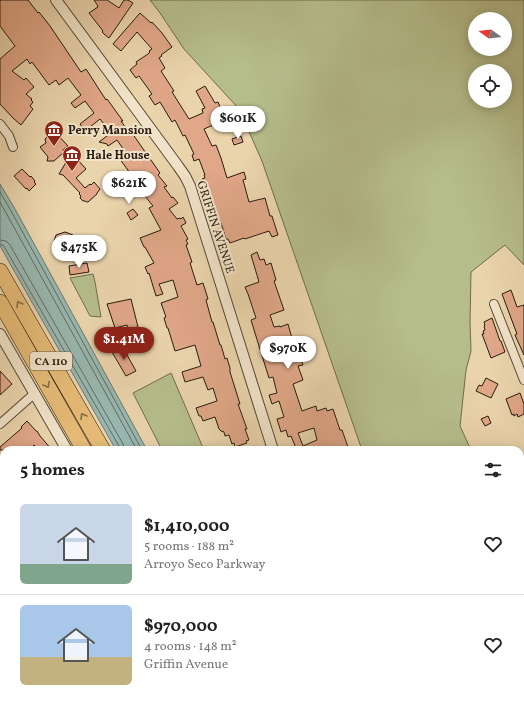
<!DOCTYPE html>
<meta charset="utf-8">
<style>
:root{--surface:#fff;--page:#f2f2f2;--text:#222;--muted:#767676;--line:#e0e0e0;--accent:#8f2418}
body{margin:0;font-family:Vollkorn,serif;background:var(--page);color:var(--text);height:100vh;display:flex;flex-direction:column;font-size:15px;white-space:nowrap}
*{box-sizing:border-box;margin:0}
p{font-size:13px;color:var(--muted)}
.icon{flex:none;width:22px;height:22px;fill:none;stroke:currentColor;stroke-width:2;stroke-linecap:round;stroke-linejoin:round}
.map{position:relative;flex:1;overflow:hidden}
.drawer{position:absolute;left:0px;top:446px;width:524px;height:256px;display:flex;flex-direction:column;background:var(--surface);border-radius:12px 12px 0 0;box-shadow:0 2px 10px #0003}
.drawer>*{flex:none}
.needle{width:26px;rotate:285deg}
.controls{position:absolute;left:468px;top:12px;display:grid;gap:8px}
.controls a{display:grid;place-items:center;width:44px;height:44px;border-radius:50%;background:var(--surface);box-shadow:0 2px 10px #0003;font-size:20px}
.price{position:absolute;translate:-50% -34px;padding:0 9px;border-radius:14px;background:#fff;color:#222;font-size:13px;line-height:26px;filter:drop-shadow(0 1px 2px #0008)}
.price::after{content:'';position:absolute;left:50%;top:24px;width:12px;height:9px;margin-left:-6px;background:inherit;clip-path:polygon(0 0,100% 0,50% 100%)}
.price.current{background:var(--accent);color:#fff}
ul{padding:0;list-style:none}
li{display:flex;align-items:center;gap:12px;height:100px;padding:0 20px}
li+li{border-top:1px solid var(--line)}
li span{display:grid;place-items:center;flex:none;width:112px;height:80px;border-radius:6px;color:#555}
li>.icon{margin-inline-start:auto}
span .icon{width:48px;height:48px;fill:#fffc;stroke-width:1}
li b{font-size:17px}
h2{display:flex;justify-content:space-between;align-items:center;height:48px;padding:0 20px;font-size:17px}
.map>svg:first-child{display:block}
.green{fill:#b5bd8b;stroke:#6e6c4e;fill-rule:evenodd}
.water{fill:#98b7b0;stroke:#6b7970}
.lines{fill:none;stroke-linecap:round;stroke-linejoin:round}
.shore{stroke:#606a60;stroke-width:1}
.building{fill:#e0a788;stroke:#271c10;fill-rule:evenodd}
.minor-casing{stroke:#584a37;stroke-width:10}
.tertiary-casing{stroke:#584a37;stroke-width:12}
.secondary-casing{stroke:#271c10;stroke-width:12}
.motorway-casing{stroke:#271c10;stroke-width:16}
.minor{stroke:#f1e3c9;stroke-width:8}
.tertiary{stroke:#f1e3c9;stroke-width:10}
.secondary{stroke:#f1e3c9;stroke-width:11}
.motorway{stroke:#e5ba76;stroke-width:15}
.oneway{stroke:#866b43}
.labels{text-anchor:middle;stroke-width:4;stroke-linejoin:round;paint-order:stroke}
.shield{fill:#f1e3c9;stroke:#645848;stroke-width:1}
.shield-label{font-size:11px;font-weight:bold;fill:#271c10}
.poi-label{font-size:12px;font-weight:bold;fill:#271c10;stroke:#f1e3c9;text-anchor:start}
.street-label{font-size:12px;fill:#271c10;stroke:#f1e3c9}
</style>
<div class="map">
<svg width="524" height="702" viewBox="0 0 524 702">
<rect width="100%" height="100%" fill="#ead4ac"/>
<filter id="stains"><feTurbulence type="fractalNoise" baseFrequency=".005" numOctaves="4"/><feColorMatrix values="0 0 0 0 .2 0 0 0 0 .09 0 0 0 0 .02 0 0 0 .5 -.17"/></filter>
<radialGradient id="worn" r=".72"><stop offset=".6" stop-color="#630" stop-opacity="0"/><stop offset="1" stop-color="#630" stop-opacity=".3"/></radialGradient>
<path class="green" d="M150 0H524V265L505 245 471 272 470 322 471 351 466 370 460 426 471 450H362L262 161 239 109 184 49 160 13ZM475 19H505V49H475ZM475 71H505V101H475Z
M93 274 95 282 101 317 90 316 70 278Z
M171 373 204 450H162L133 393Z
M520 553 524 561V702H416V698H520Z
M222 698H285L283 702H222Z"/>
<path class="water" d="M0 184 15 209 147 450H116L0 246Z"/>
<g class="lines">
<path class="shore" d="M0 192 11 211 142 450
M0 202 137 450
M0 240 6 241 10 245 123 444 125 450
M0 245H3L5 248 119 446 120 450"/>
</g>
<path class="building" d="M0 0H28L38 13 39 12 50 26 81 72 86 69 106 100 107 99 123 121H121L130 134 132 133 160 173 158 175 167 186 164 187 172 198 173 197 178 203 169 209 177 219 180 218 181 219 183 217 186 223 181 226 188 239 186 240 188 244 186 245 192 262 190 263 197 285 203 283 208 299 206 300 212 322H213L220 345H221L225 359 227 358 230 368V372L240 404H238L247 429H245L249 440 246 441 247 443 235 447 234 443 232 444 229 435 225 436 224 432 221 431 219 429 215 417 203 421 201 416H199L196 408 217 401 213 388 208 390 203 377 185 382 182 372 201 366 195 345 175 351 168 328H167L164 318 166 317 161 303 178 297 173 280 159 284 163 294 156 296 149 273 148 274 145 267 154 263 145 247H144L140 238 161 230 149 208 153 206 145 196 148 194 131 172 130 173 119 158 126 153 117 140 108 146 107 144 99 142 111 133 100 119 85 131 80 124 94 113 85 101 75 108 71 103 81 95 68 78 59 85 56 80 49 85 32 62 30 64 27 59 12 71 24 80 26 78 34 87 26 94 32 99 31 100 33 102 30 106 33 109 21 125 13 118 0 104V59L15 46 0 26Z
M94 0H107L119 8 124 0H128L133 3 109 38 104 34 102 32 103 31 89 13 98 7 97 6H98Z
M140 13 151 23 152 22 162 33 172 47 161 55 162 56 159 58 165 68 161 71 174 91 172 92 189 119 203 113 202 109 205 108 196 91 205 86 215 103 218 102 225 120 204 129 212 146 216 145 221 158 227 178 244 172 246 179 243 180 249 202 261 199H262L265 198 270 216H272L278 235 272 237 269 231 245 239 244 238 230 243 228 239H226L221 223 218 224 214 212 212 213 202 179 205 178 204 175H205L199 159 194 161 192 155 194 154 185 135 183 136 175 120 172 122 160 102 155 105 149 96 152 94 139 76 136 78 130 70 137 64 136 62 148 54 150 52 149 51 152 49 137 32 121 51 113 44Z
M54 131 68 146 63 150 64 152 54 161H47L48 157 40 147 46 143 45 139Z
M241 136 243 142 234 145 232 139Z
M68 159 72 163 77 159 86 169 76 178 85 188 90 184 91 185 94 182 100 189 97 193V194L88 202H87L85 201H83L80 198 81 196 79 194 80 193 63 175 59 174Z
M22 169 30 177 31 176 35 181 34 182 36 184 29 191 27 188 26 189 14 176Z
M133 209 138 215 131 220 127 213Z
M65 232 73 235 77 244 73 252 65 255 57 252 53 244 56 235Z
M257 252 260 260 264 259 266 265 271 263 276 280 274 281 284 310 270 315 274 327 280 326V327L288 324 293 342H294L303 365 298 366 303 380 293 384 302 411 316 406 317 411 326 408 327 411 333 409 340 430H342L349 450H340V449L336 450H293V449L296 448 291 436 288 437 286 430 281 432 277 419 284 417 279 401 272 404 269 395 277 393 273 377 269 378 259 346 251 320 256 318 248 294 245 287 259 282 251 255ZM314 428 317 440 303 446 298 433Z
M87 263 89 272 70 275 69 266Z
M511 290 517 307 524 305V355L515 335 517 334 502 294Z
M131 299 138 327 128 329 127 325 115 328 107 304Z
M492 318 500 341H501L505 352 491 358 482 334H484L483 331 485 330 484 326 485 325 484 322Z
M122 346 136 371 126 376 112 352Z
M0 371 12 384 0 395Z
M486 378 498 384 491 398 476 391 479 385 482 386Z
M520 393 524 404V414L518 417 517 414 514 416V414L512 415 506 399Z
M488 416 491 423 485 426 481 419Z
M27 421 36 431H37L40 436 52 450H39L34 445 29 450H0V447L22 428 21 427Z"/>
<g class="lines">
<g class="minor-casing">
<path id="minor" d="M0 124 9 136 13 147
M494 304 524 380
M0 424 35 393
M0 609 4 606
M3 702 9 698
M360 702 363 698"/>
</g>
<g class="tertiary-casing">
<path id="tertiary" d="M56 0 178 166 185 176 190 186 273 450
M0 334 67 450
M144 698V702
M384 698 388 702"/>
</g>
<g class="secondary-casing">
<path id="secondary" d="M0 670 4 673
M39 698 44 702"/>
</g>
<g class="motorway-casing">
<path id="motorway" d="M0 271 103 450
M0 302 84 450
M167 698V702
M183 698V702"/>
</g>
<use href="#minor" class="minor"/>
<use href="#tertiary" class="tertiary"/>
<use href="#secondary" class="secondary"/>
<use href="#motorway" class="motorway"/>
</g>
<defs><path id="oneway-chevron" d="M-2-3.5L2.5 0L-2 3.5" fill="none" stroke-width="1.6" stroke-linecap="round" stroke-linejoin="round"/></defs>
<g class="oneway">
<use href="#oneway-chevron" transform="translate(19 304) rotate(-120)"/>
<use href="#oneway-chevron" transform="translate(47 385) rotate(60)"/>
<use href="#oneway-chevron" transform="translate(83 416) rotate(-120)"/>
</g>
<defs>
<g id="museum-pin" transform="scale(1)"><path d="M0 17L-7.5 6A9.5 9.5 0 1 1 7.5 6Z" fill="#8f2418" stroke="#f1e3c9"/><path d="M0-6L6-3V-2H-6V-3ZM-5-1h2V3h-2ZM-1-1h2V3h-2ZM3-1h2V3H3ZM-6 4H6V6H-6Z" fill="#fff"/></g>
</defs>
<g fill-rule="evenodd">
<use href="#museum-pin" x="54" y="130"/>
<use href="#museum-pin" x="72" y="155"/>
</g>
<g class="labels">
<rect class="shield" x="30" y="352" width="42" height="18" rx="3"/>
<g class="shield-label">
<text x="51" y="365">CA 110</text>
</g>
<g class="poi-label">
<text x="68" y="134">Perry Mansion</text>
<text x="86" y="159">Hale House</text>
</g>
<g class="street-label">
<text transform="translate(216 227) rotate(72)" y="4">GRIFFIN AVENUE</text>
</g>
</g>
<rect width="100%" height="100%" filter="url(#stains)"/>
<rect width="100%" height="100%" fill="url(#worn)"/>
</svg>
<div class="controls">
<a><svg class="needle" viewBox="-14 -14 28 28"><path d="M0-13l5 13h-10z" fill="#e53935"/><path d="M0 13l5-13h-10z" fill="#767676"/></svg></a>
<a><svg class="icon" aria-label="locate" viewBox="0 0 24 24"><circle cx="12" cy="12" r="6"/><path d="M12 2v4M12 18v4M2 12h4M18 12h4"/></svg></a>
</div>
<b class="price" style="left:238px;top:140px">$601K</b>
<b class="price" style="left:129px;top:205px">$621K</b>
<b class="price" style="left:79px;top:269px">$475K</b>
<b class="price current" style="left:124px;top:361px">$1.41M</b>
<b class="price" style="left:288px;top:370px">$970K</b>
<section class="drawer">
<h2>5 homes<svg class="icon" aria-label="filters" viewBox="0 0 24 24"><path d="M4 7h16M4 17h16"/><circle cx="9" cy="7" r="2"/><circle cx="15" cy="17" r="2"/></svg></h2>
<ul>
<li><span style="background:linear-gradient(#c9d6e8 75%,#7fa58c 0)"><svg class="icon" aria-label="home" viewBox="0 0 24 24"><path d="M3 11l9-7 9 7M6 9v11h12V9"/></svg></span><div><b>$1,410,000</b><p>5 rooms · 188 m²</p><p>Arroyo Seco Parkway</p></div><svg class="icon" aria-label="heart" viewBox="0 0 24 24"><path d="M12 20l-8-8c-3-5 5-10 8-4 3-6 11-1 8 4z"/></svg></li>
<li><span style="background:linear-gradient(#a9c7e8 65%,#c2b280 0)"><svg class="icon" aria-label="home" viewBox="0 0 24 24"><path d="M3 11l9-7 9 7M6 9v11h12V9"/></svg></span><div><b>$970,000</b><p>4 rooms · 148 m²</p><p>Griffin Avenue</p></div><svg class="icon" aria-label="heart" viewBox="0 0 24 24"><path d="M12 20l-8-8c-3-5 5-10 8-4 3-6 11-1 8 4z"/></svg></li>
</ul>
</section>
</div>
